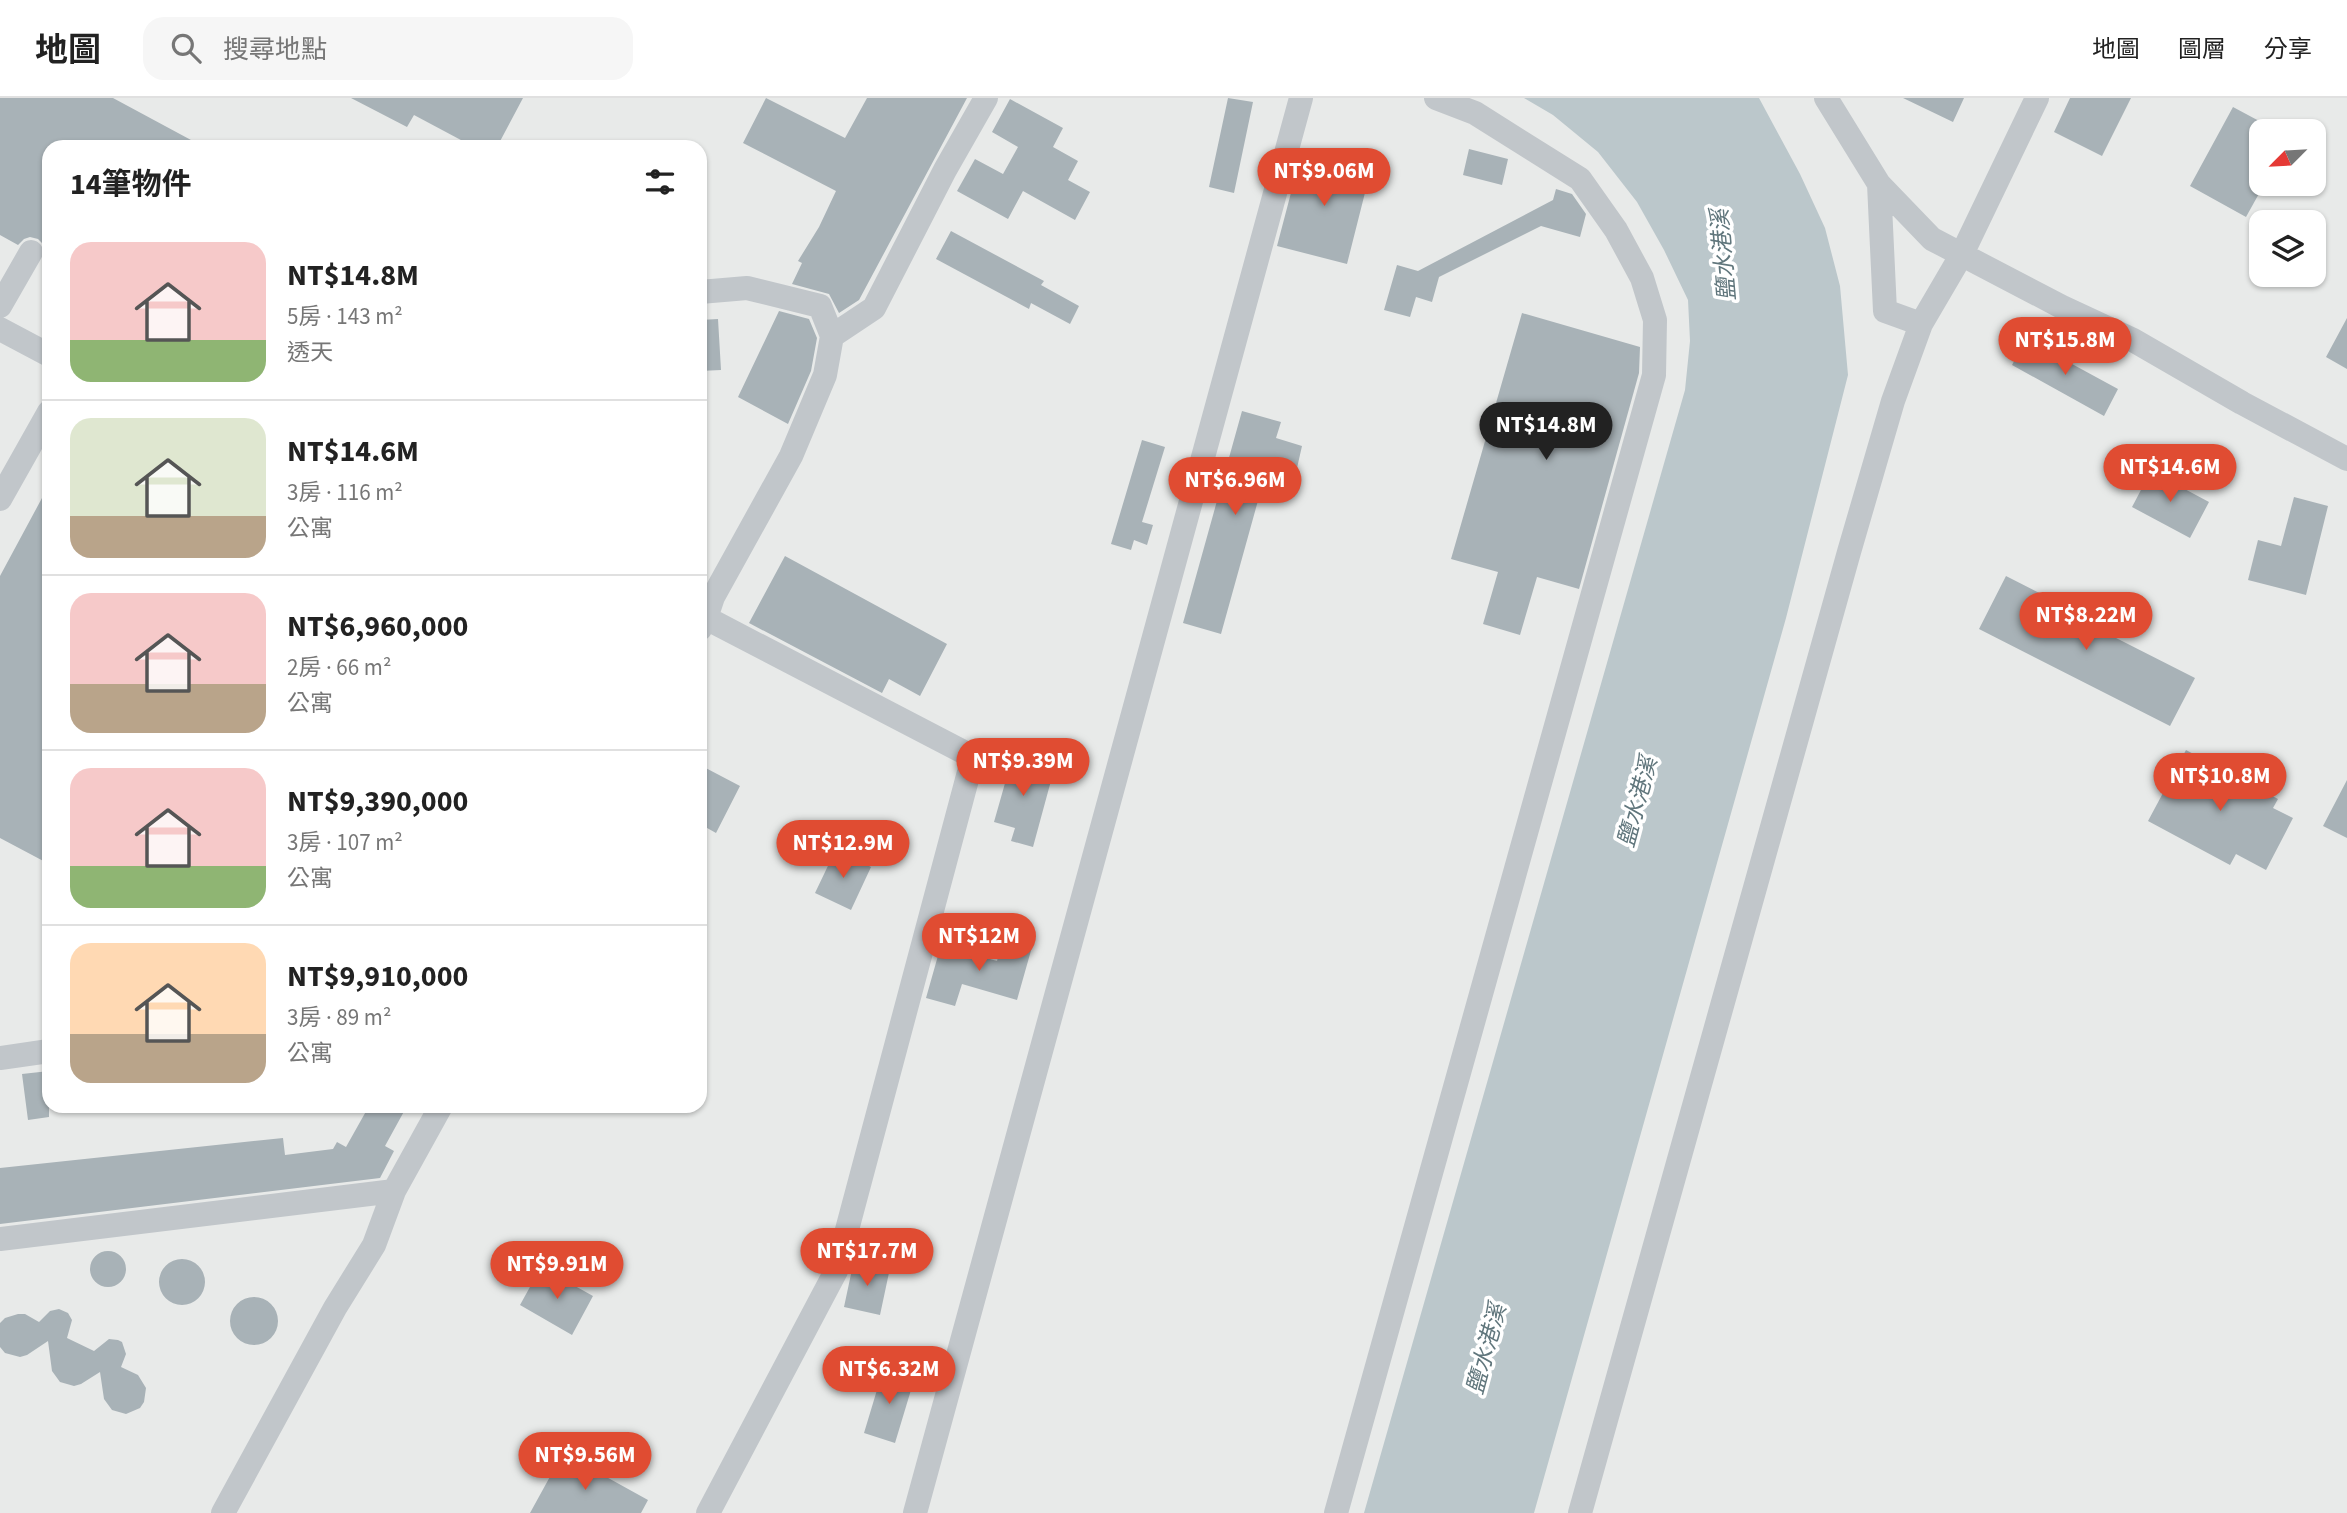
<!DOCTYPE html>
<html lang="zh-TW">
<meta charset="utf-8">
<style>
:root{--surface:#fff;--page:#f6f6f6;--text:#222;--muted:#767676;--line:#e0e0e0;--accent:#e04c32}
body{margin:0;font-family:"Source Sans 3","Noto Sans TC",sans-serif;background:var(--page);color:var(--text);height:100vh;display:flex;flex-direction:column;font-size:26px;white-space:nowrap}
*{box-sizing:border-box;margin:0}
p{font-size:23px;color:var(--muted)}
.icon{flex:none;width:38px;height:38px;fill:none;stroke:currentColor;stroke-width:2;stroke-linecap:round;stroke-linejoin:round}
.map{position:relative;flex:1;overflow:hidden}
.drawer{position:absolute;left:42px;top:42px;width:665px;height:973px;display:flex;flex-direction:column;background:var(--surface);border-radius:21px;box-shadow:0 2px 5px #0004}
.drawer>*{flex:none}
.needle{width:46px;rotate:246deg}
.fabs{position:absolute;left:2249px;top:21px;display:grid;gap:14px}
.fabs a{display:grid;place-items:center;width:77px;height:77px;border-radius:14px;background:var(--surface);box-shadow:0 2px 5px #0004;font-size:35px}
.price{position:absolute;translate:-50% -60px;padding:0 16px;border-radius:24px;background:var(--accent);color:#fff;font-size:23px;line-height:46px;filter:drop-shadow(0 2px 4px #0008)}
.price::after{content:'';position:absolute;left:50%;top:42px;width:21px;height:16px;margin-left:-10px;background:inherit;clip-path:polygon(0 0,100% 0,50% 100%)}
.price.current{background:#222;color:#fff}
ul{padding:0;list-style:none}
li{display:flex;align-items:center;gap:21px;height:175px;padding:0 28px}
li+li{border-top:2px solid var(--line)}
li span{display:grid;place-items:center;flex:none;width:196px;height:140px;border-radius:21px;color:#555}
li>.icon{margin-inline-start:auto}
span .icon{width:84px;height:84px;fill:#fffc;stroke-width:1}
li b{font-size:30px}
h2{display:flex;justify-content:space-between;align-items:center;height:84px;padding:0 28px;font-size:30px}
header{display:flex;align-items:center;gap:42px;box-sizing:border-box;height:98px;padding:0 35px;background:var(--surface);border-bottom:2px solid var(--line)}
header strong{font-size:33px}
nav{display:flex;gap:38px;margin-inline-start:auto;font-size:24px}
.search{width:490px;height:63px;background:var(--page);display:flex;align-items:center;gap:18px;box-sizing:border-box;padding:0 24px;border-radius:21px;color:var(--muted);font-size:26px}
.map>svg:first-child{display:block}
.built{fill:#e8eae9;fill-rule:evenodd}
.water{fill:#bbc7cb}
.building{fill:#a8b2b7}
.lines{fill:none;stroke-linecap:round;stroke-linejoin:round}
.minor{stroke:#c1c6ca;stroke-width:24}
.labels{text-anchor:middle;stroke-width:7;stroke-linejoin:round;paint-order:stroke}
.water-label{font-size:23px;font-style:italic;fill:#60767c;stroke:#fff}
</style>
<header>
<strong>地圖</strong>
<div class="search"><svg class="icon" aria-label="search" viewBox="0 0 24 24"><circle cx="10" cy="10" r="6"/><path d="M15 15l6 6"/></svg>搜尋地點</div>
<nav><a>地圖</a><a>圖層</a><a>分享</a></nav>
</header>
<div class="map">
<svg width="2347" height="1415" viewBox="0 0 2347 1415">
<rect width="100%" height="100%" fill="#fafaf8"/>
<path class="built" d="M0 0H2347V1415H0ZM2261 33H2314V86H2261ZM49 49H700V1008H49ZM2261 124H2314V177H2261Z"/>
<path class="water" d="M1524 0H1759L1800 76 1825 130 1840 188 1848 277 1786 520 1534 1415H1364L1685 292 1690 243 1688 202 1664 152 1637 104 1598 54 1553 17Z"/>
<path class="building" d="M0 0H113L204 49H49V163L44 161V147L38 141 30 139 24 141 18 147 0 137Z
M351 0H523L497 49H474L414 17 407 29Z
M766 0 845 40 867 0H967L859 202 839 215 829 196 792 186 802 165 798 163 819 129 836 93 743 45Z
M1228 0 1253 4 1234 95 1209 89Z
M1903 0H1964L1953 24Z
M2070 0H2131L2102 58 2054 34Z
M1010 1 1063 30 1053 49 1078 63 1068 82 1090 94 1075 122 1023 93 1008 121 957 93 975 61 1003 76 1018 49 992 34Z
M2233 9 2261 24V92L2246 119 2190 88Z
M1469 51 1508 61 1502 87 1463 77Z
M1302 53 1371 71 1347 166 1277 148Z
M1556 91 1572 96 1586 116 1580 139 1541 128 1439 179 1432 204 1416 199 1410 219 1384 212 1397 167 1418 173 1553 102Z
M951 133 1044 183 1041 187 1079 208 1070 226 1031 205 1029 211 936 161Z
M779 213 809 221 817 240 811 273 788 326 738 299Z
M1522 215 1640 249 1639 275 1579 491 1537 479 1520 537 1483 526 1498 474 1451 461Z
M2347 220V271L2326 259Z
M718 221 721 272 700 273V222Z
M2026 241 2118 291 2104 318 2012 267Z
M1242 313 1281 324 1276 340 1302 348 1297 370 1269 363 1221 536 1183 525Z
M1142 342 1165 349 1142 424 1153 427 1147 447 1134 442 1131 452 1111 446Z
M2151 373 2209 404 2190 440 2132 409Z
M49 387V766L0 740V478Z
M2294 399 2328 408 2306 497 2248 482 2258 442 2281 448Z
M785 458 947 546 920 598 889 581 882 595 749 525Z
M2006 478 2049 500 2047 505 2195 580 2170 628 1979 531Z
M1015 650 1038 657 1033 674 1052 679 1033 749 1011 743 1015 730 994 724Z
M2186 652 2278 701 2273 710 2293 720 2266 772 2236 756 2230 767 2148 723Z
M700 667 740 688 716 735 700 726Z
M2347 682V740L2323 728Z
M836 751 871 769 851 812 815 795Z
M1003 841 1032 849 1017 902 962 886 955 908 926 900 941 847 997 863Z
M49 973V1019L28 1022 22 976Z
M369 1008H407L385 1048 394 1053 380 1080 0 1126V1070L283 1040 285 1057 333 1051 337 1044 346 1049Z
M90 1171a18 18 0 1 1 36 0a18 18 0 1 1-36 0Z
M159 1184a23 23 0 1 1 46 0a23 23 0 1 1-46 0Z
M854 1162 890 1170 880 1217 844 1209Z
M541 1169 593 1198 572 1237 520 1207Z
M230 1223a24 24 0 1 1 48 0a24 24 0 1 1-48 0Z
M59 1211 68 1215 72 1222 67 1240 94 1253 109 1241 118 1242 122 1244 126 1256 121 1269 138 1277 146 1290 144 1304 140 1310 126 1316 112 1312 104 1301 100 1274 81 1286 74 1288 60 1284 52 1273 48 1243 27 1257 20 1259 5 1255 0 1249V1225L5 1220 18 1216H25L39 1224 50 1213Z
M883 1272 914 1282 895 1345 864 1335Z
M563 1355 648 1402 641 1415H530Z"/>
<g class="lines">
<path class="minor" d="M1826 0 1879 86 1932 141 2062 209 2133 242 2242 305 2347 361
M1879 86 1885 213 1921 226
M700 194 747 190 820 208 832 238 825 277 791 358 713 499 706 520 700 531
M0 208 31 154
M0 231 49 257
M832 238 874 210 945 72 986 0
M0 401 49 314
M706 520 973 659 836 1173 708 1415
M0 960 49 953
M0 1141 394 1093
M223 1415 335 1210 374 1147 394 1093 441 1008
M915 1415 1301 0
M1336 1415 1654 277 1655 222 1642 180 1616 132 1580 81 1475 15 1436 0
M1580 1415 1849 454 1893 303 1921 226 1962 156 2037 0"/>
</g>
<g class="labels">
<g class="water-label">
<text transform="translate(1723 157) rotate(-95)" y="8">鹽水港溪</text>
<text transform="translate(1637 704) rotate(-75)" y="8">鹽水港溪</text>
<text transform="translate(1486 1251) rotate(-75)" y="8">鹽水港溪</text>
</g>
</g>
</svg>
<div class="fabs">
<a><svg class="needle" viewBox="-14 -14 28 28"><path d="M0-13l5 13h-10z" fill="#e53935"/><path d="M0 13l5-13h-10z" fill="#767676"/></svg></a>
<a><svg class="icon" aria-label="layers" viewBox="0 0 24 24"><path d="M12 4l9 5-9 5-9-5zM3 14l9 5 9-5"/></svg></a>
</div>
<b class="price" style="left:1324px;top:110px">NT$9.06M</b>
<b class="price" style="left:2065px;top:279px">NT$15.8M</b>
<b class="price current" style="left:1546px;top:364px">NT$14.8M</b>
<b class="price" style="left:2170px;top:406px">NT$14.6M</b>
<b class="price" style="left:1235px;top:419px">NT$6.96M</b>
<b class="price" style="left:2086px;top:554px">NT$8.22M</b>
<b class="price" style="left:1023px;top:700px">NT$9.39M</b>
<b class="price" style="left:2220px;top:715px">NT$10.8M</b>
<b class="price" style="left:843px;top:782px">NT$12.9M</b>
<b class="price" style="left:979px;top:875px">NT$12M</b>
<b class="price" style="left:867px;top:1190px">NT$17.7M</b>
<b class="price" style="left:557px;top:1203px">NT$9.91M</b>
<b class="price" style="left:889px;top:1308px">NT$6.32M</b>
<b class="price" style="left:585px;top:1394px">NT$9.56M</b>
<section class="drawer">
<h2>14筆物件<svg class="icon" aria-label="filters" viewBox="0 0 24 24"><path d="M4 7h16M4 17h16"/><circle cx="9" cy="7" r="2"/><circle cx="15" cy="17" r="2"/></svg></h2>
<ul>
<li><span style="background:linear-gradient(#f6c9c9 70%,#8fb573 0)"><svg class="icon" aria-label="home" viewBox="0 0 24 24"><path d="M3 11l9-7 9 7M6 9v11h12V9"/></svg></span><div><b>NT$14.8M</b><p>5房 · 143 m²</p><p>透天</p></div></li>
<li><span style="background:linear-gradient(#dfe7d0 70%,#b9a48a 0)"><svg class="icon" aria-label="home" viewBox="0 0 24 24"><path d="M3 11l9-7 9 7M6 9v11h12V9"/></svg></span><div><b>NT$14.6M</b><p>3房 · 116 m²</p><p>公寓</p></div></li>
<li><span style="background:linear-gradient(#f6c9c9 65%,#b9a48a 0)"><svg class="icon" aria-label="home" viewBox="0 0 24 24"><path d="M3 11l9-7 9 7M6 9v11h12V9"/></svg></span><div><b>NT$6,960,000</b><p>2房 · 66 m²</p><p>公寓</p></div></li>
<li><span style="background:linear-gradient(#f6c9c9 70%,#8fb573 0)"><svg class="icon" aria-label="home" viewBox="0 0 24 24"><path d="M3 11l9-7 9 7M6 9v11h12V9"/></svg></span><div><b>NT$9,390,000</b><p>3房 · 107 m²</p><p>公寓</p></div></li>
<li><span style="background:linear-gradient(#ffd9b3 65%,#b9a48a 0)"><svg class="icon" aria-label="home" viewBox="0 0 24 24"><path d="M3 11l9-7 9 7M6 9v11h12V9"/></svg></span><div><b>NT$9,910,000</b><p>3房 · 89 m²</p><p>公寓</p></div></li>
</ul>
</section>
</div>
